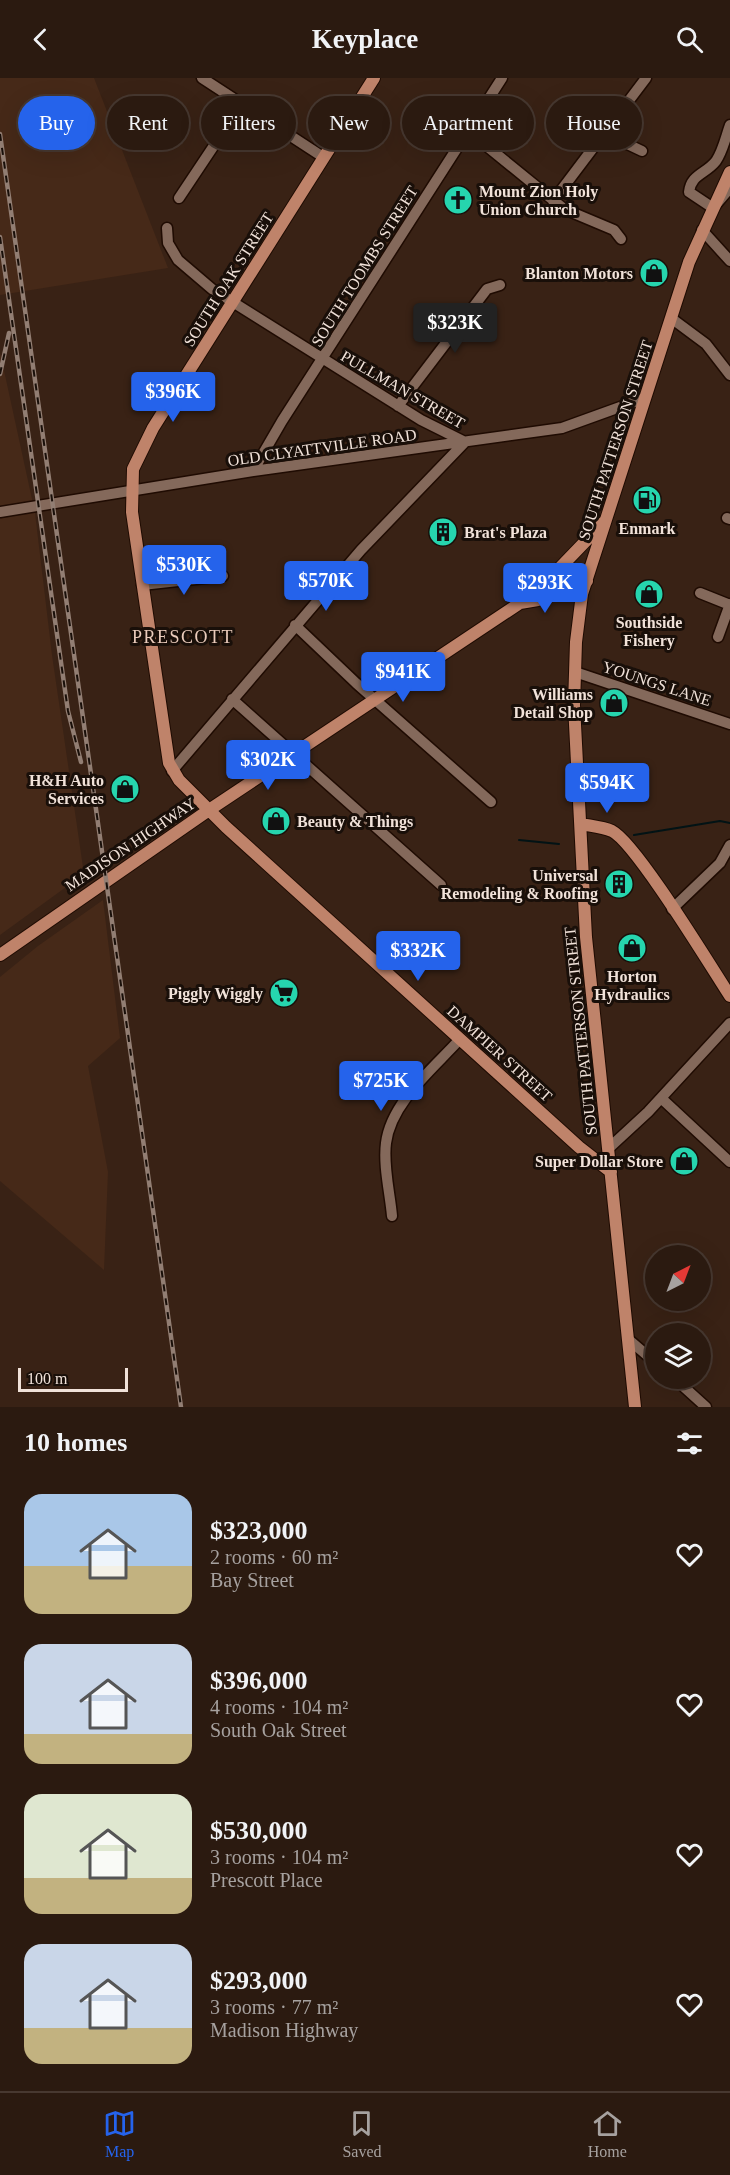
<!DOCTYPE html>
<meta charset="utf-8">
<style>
:root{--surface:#2b1a10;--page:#332319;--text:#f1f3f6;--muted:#a6a19f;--line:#473830;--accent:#2563eb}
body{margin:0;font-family:Georgia,serif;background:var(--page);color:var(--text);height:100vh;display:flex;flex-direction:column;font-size:22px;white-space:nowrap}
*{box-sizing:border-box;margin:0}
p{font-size:20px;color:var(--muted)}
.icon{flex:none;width:33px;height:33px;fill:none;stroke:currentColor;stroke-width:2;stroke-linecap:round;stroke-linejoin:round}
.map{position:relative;height:1329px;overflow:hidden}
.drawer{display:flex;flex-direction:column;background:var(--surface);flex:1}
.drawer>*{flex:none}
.guide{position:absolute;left:18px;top:18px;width:694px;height:54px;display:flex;gap:12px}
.needle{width:39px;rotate:42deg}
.fabs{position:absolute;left:645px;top:1167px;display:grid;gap:12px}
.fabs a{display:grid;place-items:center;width:66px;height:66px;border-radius:50%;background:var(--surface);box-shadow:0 6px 24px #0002,0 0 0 2px var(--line);font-size:30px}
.scale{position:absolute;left:18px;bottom:15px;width:110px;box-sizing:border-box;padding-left:6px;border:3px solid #f1e2d9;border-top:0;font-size:16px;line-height:21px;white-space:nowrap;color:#f1e2d9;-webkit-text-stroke:4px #190f09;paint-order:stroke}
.price{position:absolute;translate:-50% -51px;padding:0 14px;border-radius:6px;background:var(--accent);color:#fff;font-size:20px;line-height:39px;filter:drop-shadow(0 2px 3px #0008)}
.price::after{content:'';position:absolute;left:50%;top:36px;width:18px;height:14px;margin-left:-9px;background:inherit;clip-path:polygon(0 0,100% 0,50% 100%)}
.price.selected{background:#222;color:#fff}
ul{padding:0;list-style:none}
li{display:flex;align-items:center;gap:18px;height:150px;padding:0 24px}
li span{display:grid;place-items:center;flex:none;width:168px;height:120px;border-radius:18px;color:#555}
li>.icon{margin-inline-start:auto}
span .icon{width:72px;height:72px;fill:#fffc;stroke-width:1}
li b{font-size:26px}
h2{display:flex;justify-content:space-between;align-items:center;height:72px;padding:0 24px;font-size:26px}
.pill{padding:0 21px;border-radius:27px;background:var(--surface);box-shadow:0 6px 24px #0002,0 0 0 2px var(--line);font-size:21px;line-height:54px}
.pill.selected{background:var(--accent);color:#fff}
header{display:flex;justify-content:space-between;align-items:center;height:78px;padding:0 24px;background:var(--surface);font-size:27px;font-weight:700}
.tab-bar{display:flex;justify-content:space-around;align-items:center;height:84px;border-top:2px solid var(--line);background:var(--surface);font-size:16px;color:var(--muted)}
.tab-bar a{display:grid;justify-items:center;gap:3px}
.tab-bar .selected{color:var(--accent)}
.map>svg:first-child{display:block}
.built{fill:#462918}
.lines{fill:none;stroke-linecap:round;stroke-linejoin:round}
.stream{stroke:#021315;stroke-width:2}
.minor-casing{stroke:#1f0b02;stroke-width:13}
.major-casing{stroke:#1f0b02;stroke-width:14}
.minor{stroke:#84695b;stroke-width:10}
.major{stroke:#bf836a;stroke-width:12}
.rail-casing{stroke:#927e73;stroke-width:4.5}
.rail{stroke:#190f09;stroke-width:2;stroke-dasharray:7;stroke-linecap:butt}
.labels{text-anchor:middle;stroke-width:6;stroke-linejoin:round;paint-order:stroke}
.poi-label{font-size:16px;font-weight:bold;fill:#f1e2d9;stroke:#190f09;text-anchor:end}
.street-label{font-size:16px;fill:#f1e2d9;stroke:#190f09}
.neighbourhood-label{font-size:18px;letter-spacing:1.5px;fill:#eacbbb;stroke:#190f09}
</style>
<header><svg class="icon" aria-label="back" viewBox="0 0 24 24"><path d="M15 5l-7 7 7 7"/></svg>Keyplace<svg class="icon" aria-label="search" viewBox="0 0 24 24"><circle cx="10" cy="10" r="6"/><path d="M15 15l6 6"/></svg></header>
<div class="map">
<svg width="730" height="1329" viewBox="0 0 730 1329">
<rect width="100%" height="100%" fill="#392215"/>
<path class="built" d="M0 0H94L168 190 0 217Z
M0 274 35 435 52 577 84 796 0 857Z
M103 822 120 960 88 988 108 1094 104 1192 0 1103V899L38 868Z"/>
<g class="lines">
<path class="stream" d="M634 757 720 743 730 745
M519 762 559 766"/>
<g class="minor-casing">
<path id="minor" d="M202 0 323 79
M730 47C726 58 723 73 716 83 706 96 691 96 689 114L713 130 730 110
M467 52 564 131 614 152 621 161
M604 55 642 73
M179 120 241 27
M553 123 646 0
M167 150 168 165 178 182 212 211 421 342 465 364 361 472 172 693
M702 152 730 183
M671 240 706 266 730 297
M398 328 487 211 500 207
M253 393 282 343 502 0
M0 434 253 393 562 350 645 320
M727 440 730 441
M142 507 223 498
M700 515 730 527
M295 547 356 605 491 724
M718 559 730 526
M575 594 730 646
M232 621 441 807
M672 831 720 785 730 767
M661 1020 730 1084
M609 1070 648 1034 730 945
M392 1138C390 1115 383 1088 386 1065 391 1024 434 990 460 961
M628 1261 656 1285
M674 1300 706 1329"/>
</g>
<g class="major-casing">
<path id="major" d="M374 0 153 350 133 391 132 434 169 685 179 702 226 749 579 1069 611 1094
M554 496 604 444
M520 525 538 522 556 511 587 503
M581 746C591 748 603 749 612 753 636 765 711 889 730 918
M0 877 209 732 520 525C537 506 565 482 587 503
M635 1329 586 859 574 627 576 564 582 516 689 184 730 94"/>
</g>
<use href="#minor" class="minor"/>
<use href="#major" class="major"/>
<g class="rail-casing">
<path id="rail" d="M0 56 181 1329
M0 159 68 633 81 684
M0 296 9 255"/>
</g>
<use href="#rail" class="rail"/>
</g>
<defs>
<g id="church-disc" transform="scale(1.5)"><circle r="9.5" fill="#26d5ae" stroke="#190f09"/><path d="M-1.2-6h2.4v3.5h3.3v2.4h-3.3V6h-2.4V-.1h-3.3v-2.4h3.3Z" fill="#111"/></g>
<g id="shop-disc" transform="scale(1.5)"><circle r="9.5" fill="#26d5ae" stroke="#190f09"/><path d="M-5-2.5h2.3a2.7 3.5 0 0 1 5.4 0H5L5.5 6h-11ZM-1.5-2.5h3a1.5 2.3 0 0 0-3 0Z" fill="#111"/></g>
<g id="fuel-disc" transform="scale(1.5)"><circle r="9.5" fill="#26d5ae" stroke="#190f09"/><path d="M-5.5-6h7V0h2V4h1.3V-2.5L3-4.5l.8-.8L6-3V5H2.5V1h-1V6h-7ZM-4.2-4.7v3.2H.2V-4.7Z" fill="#111"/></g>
<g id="building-disc" transform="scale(1.5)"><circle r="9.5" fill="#26d5ae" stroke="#190f09"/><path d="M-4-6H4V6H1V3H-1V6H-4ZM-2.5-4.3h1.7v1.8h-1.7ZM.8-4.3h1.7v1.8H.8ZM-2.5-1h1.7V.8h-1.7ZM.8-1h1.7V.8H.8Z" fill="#111"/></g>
<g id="supermarket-disc" transform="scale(1.5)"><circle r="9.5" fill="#26d5ae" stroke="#190f09"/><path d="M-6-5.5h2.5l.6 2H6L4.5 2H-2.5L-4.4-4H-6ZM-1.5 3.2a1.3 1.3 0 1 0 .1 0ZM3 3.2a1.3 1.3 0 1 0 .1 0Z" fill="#111"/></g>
</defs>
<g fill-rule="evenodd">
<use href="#church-disc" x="458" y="122"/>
<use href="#shop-disc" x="654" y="195"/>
<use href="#fuel-disc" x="647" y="422"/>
<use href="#building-disc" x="443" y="454"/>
<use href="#shop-disc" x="649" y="516"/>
<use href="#shop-disc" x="614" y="625"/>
<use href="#shop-disc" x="125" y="711"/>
<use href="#shop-disc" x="276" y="743"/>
<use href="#building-disc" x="619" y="806"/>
<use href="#shop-disc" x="632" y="870"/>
<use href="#supermarket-disc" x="284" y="915"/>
<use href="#shop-disc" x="684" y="1083"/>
</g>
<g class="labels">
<g class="poi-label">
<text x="479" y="119" text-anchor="start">Mount Zion Holy<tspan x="479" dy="18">Union Church</tspan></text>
<text x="633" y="201">Blanton Motors</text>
<text x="647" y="456" text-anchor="middle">Enmark</text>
<text x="464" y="460" text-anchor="start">Brat's Plaza</text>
<text x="649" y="550" text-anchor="middle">Southside<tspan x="649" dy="18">Fishery</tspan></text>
<text x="593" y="622">Williams<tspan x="593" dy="18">Detail Shop</tspan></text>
<text x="104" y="708">H&amp;H Auto<tspan x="104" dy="18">Services</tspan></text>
<text x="297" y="749" text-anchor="start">Beauty &amp; Things</text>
<text x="598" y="803">Universal<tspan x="598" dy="18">Remodeling &amp; Roofing</tspan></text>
<text x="632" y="904" text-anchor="middle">Horton<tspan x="632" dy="18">Hydraulics</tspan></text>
<text x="263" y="921">Piggly Wiggly</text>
<text x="663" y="1089">Super Dollar Store</text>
</g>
<g class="street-label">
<text transform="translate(364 188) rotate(-58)" y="6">SOUTH TOOMBS STREET</text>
<text transform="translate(228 201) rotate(-58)" y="6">SOUTH OAK STREET</text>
<text transform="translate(403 311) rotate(30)" y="6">PULLMAN STREET</text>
<text transform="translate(615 362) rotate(-72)" y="6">SOUTH PATTERSON STREET</text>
<text transform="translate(322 369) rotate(-8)" y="6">OLD CLYATTVILLE ROAD</text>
<text transform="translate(657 605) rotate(18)" y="6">YOUNGS LANE</text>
<text transform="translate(130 766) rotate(-34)" y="6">MADISON HIGHWAY</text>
<text transform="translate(580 953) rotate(-96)" y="6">SOUTH PATTERSON STREET</text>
<text transform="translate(500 975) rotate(42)" y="6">DAMPIER STREET</text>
</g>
<g class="neighbourhood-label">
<text x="183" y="565">PRESCOTT</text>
</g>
</g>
</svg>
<div class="fabs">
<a><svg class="needle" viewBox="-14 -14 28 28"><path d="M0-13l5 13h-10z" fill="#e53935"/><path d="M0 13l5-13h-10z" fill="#a6a19f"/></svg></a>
<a><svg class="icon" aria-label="layers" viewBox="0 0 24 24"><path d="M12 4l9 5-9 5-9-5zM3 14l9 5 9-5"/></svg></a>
</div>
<div class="scale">100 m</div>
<b class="price selected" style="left:455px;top:276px">$323K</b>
<b class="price" style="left:173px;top:345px">$396K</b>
<b class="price" style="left:184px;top:518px">$530K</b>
<b class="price" style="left:326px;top:534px">$570K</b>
<b class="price" style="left:545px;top:536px">$293K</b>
<b class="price" style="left:403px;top:625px">$941K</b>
<b class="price" style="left:268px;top:713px">$302K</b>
<b class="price" style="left:607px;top:736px">$594K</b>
<b class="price" style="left:418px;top:904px">$332K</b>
<b class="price" style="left:381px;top:1034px">$725K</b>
<div class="guide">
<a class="pill selected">Buy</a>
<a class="pill">Rent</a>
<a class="pill">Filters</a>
<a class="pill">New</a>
<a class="pill">Apartment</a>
<a class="pill">House</a>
</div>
</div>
<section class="drawer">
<h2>10 homes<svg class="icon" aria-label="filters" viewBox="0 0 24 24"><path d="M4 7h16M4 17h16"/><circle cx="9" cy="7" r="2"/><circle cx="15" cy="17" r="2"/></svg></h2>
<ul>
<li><span style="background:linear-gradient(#a9c7e8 60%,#c2b280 0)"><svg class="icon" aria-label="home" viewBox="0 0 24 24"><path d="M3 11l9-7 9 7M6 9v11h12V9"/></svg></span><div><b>$323,000</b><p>2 rooms · 60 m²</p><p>Bay Street</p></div><svg class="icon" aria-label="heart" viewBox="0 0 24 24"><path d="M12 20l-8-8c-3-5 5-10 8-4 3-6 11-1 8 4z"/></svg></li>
<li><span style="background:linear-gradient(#c9d6e8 75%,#c2b280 0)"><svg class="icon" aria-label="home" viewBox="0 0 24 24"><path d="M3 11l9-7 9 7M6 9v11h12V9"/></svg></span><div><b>$396,000</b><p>4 rooms · 104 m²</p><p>South Oak Street</p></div><svg class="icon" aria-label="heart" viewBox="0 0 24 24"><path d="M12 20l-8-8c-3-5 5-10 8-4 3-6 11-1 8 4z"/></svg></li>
<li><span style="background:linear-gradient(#dfe7d0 70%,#c2b280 0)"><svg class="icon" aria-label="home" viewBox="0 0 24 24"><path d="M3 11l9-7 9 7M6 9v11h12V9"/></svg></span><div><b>$530,000</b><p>3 rooms · 104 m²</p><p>Prescott Place</p></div><svg class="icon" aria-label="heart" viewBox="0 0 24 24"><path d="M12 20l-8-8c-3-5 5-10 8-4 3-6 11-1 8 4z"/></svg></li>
<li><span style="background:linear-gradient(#c9d6e8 70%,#c2b280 0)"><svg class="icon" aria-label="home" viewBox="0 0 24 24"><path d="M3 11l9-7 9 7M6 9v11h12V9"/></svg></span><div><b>$293,000</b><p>3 rooms · 77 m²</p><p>Madison Highway</p></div><svg class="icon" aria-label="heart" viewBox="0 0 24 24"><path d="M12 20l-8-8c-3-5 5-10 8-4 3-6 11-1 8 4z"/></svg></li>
</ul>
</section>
<nav class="tab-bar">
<a class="selected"><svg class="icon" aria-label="map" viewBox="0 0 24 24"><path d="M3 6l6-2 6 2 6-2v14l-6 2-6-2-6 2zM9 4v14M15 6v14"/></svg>Map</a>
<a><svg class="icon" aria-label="saved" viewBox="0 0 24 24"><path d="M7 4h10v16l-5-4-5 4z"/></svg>Saved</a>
<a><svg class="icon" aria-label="home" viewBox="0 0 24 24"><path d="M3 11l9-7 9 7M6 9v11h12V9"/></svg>Home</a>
</nav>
